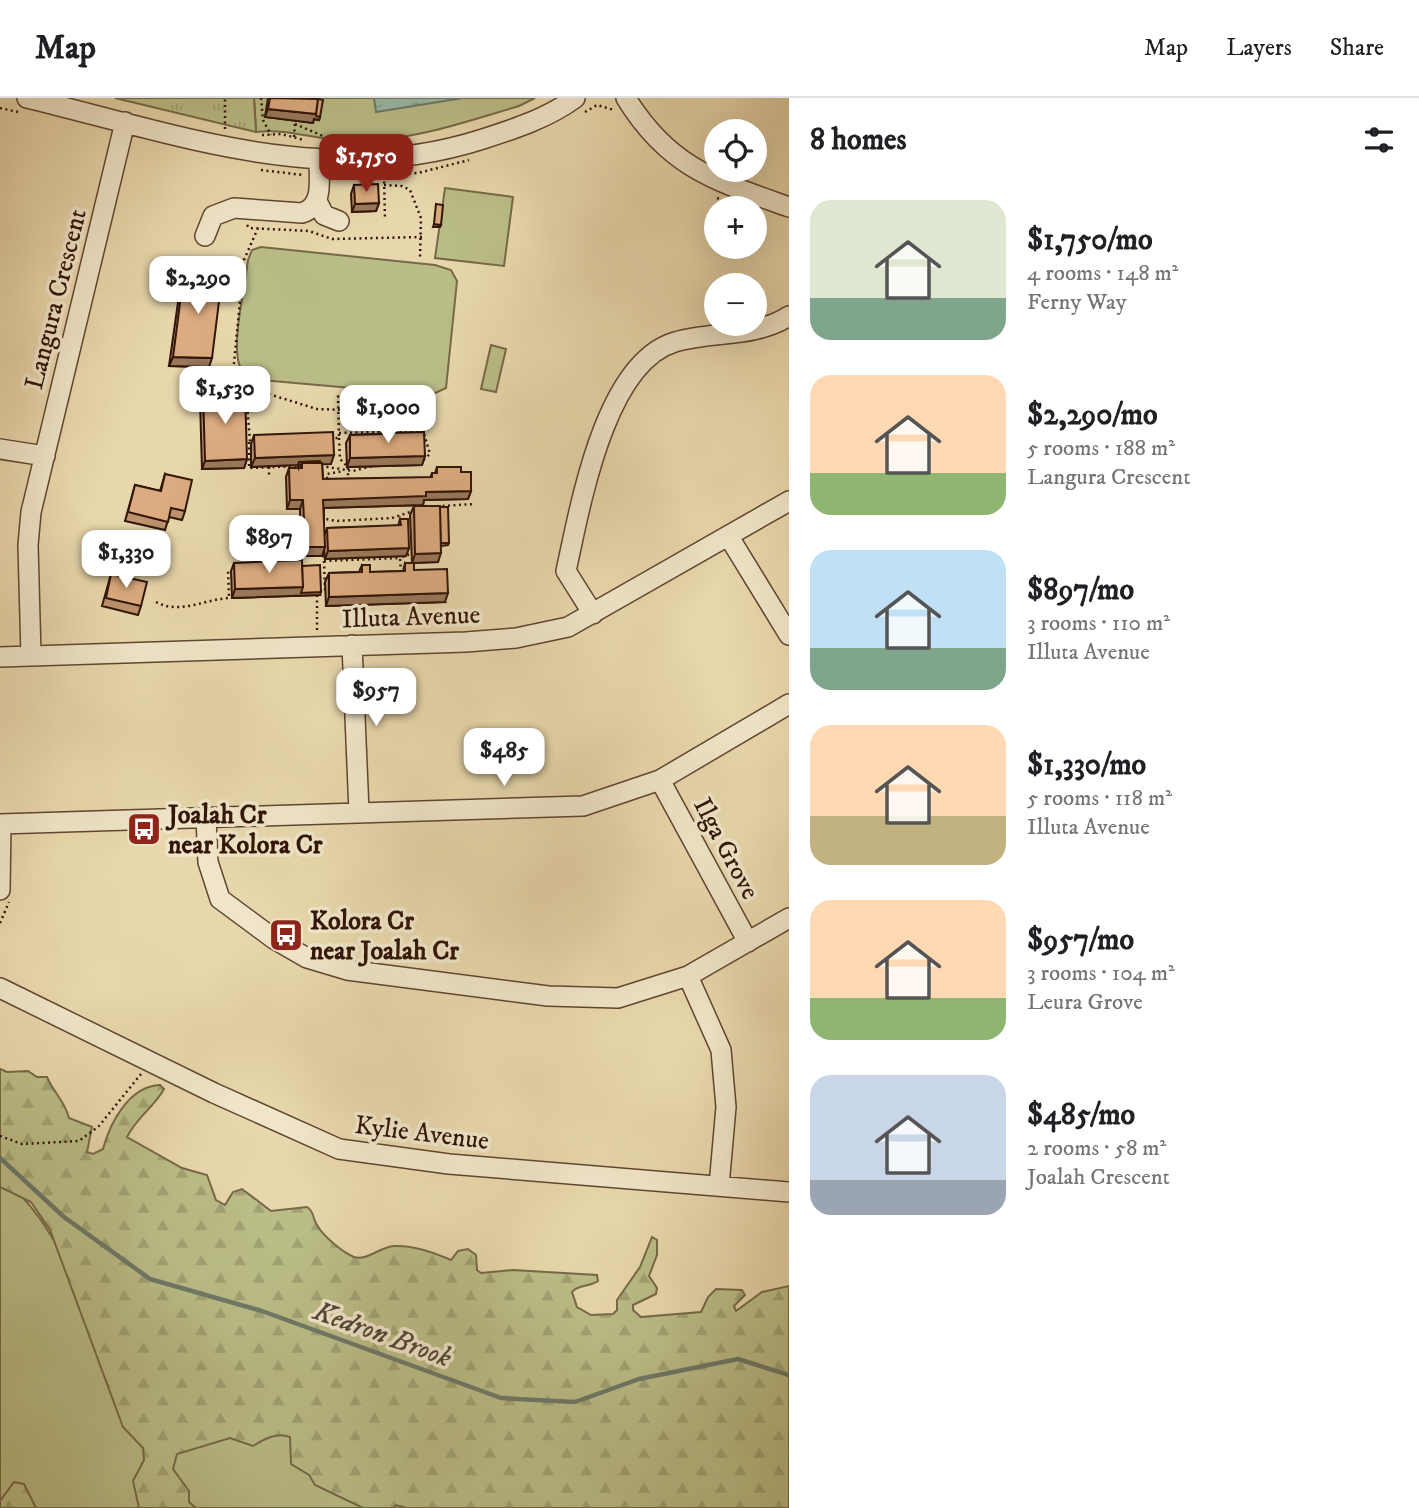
<!DOCTYPE html>
<meta charset="utf-8">
<style>
:root{--surface:#fff;--page:#f6f6f6;--text:#202124;--muted:#757577;--line:#e0e0e0;--accent:#8f2418}
body{margin:0;font-family:"IM FELL DW Pica",serif;background:var(--page);color:var(--text);height:100vh;display:flex;flex-direction:column;font-size:26px;white-space:nowrap}
*{box-sizing:border-box;margin:0}
p{font-size:23px;color:var(--muted)}
.icon{flex:none;width:38px;height:38px;fill:none;stroke:currentColor;stroke-width:2;stroke-linecap:round;stroke-linejoin:round}
.map{position:relative;flex:1;overflow:hidden}
.side{display:flex;flex-direction:column;background:var(--surface);width:630px}
.side>*{flex:none}
.fabs{position:absolute;left:704px;top:21px;display:grid;gap:14px}
.fabs a{display:grid;place-items:center;width:63px;height:63px;border-radius:50%;background:var(--surface);box-shadow:0 7px 28px #0002;font-size:35px}
.price{position:absolute;translate:-50% -60px;padding:0 16px;border-radius:14px;background:#fff;color:#222;font-size:23px;line-height:46px;filter:drop-shadow(0 2px 4px #0008)}
.price::after{content:'';position:absolute;left:50%;top:42px;width:21px;height:16px;margin-left:-10px;background:inherit;clip-path:polygon(0 0,100% 0,50% 100%)}
.price.active{background:var(--accent);color:#fff}
ul{padding:0;list-style:none}
li{display:flex;align-items:center;gap:21px;height:175px;padding:0 21px}
li span{display:grid;place-items:center;flex:none;width:196px;height:140px;border-radius:21px;color:#555}
li>.icon{margin-inline-start:auto}
span .icon{width:84px;height:84px;fill:#fffc;stroke-width:1}
li b{font-size:30px}
h2{display:flex;justify-content:space-between;align-items:center;height:84px;padding:0 21px;font-size:30px}
header{display:flex;align-items:center;gap:42px;box-sizing:border-box;height:98px;padding:0 35px;background:var(--surface);border-bottom:2px solid var(--line)}
header strong{font-size:33px}
nav{display:flex;gap:38px;margin-inline-start:auto;font-size:24px}
main{display:flex;flex:1;min-height:0}
.map>svg:first-child{display:block}
.grass{fill:#babd87;stroke:#766947;stroke-width:2}
.forest{fill:url(#forest-firs);stroke:#766947;stroke-width:2}
.park{fill:url(#park-tufts);stroke:#766947;stroke-width:2}
.water{fill:url(#water-ripples);stroke:#6e7868;stroke-width:2}
.lines{fill:none;stroke-linecap:round;stroke-linejoin:round}
.stream{stroke:#6e7868;stroke-width:4.5}
.minor-casing{stroke:#5f4630;stroke-width:22}
.path{stroke:#311507;stroke-width:2.5;stroke-dasharray:2 3.5;stroke-linecap:butt}
.minor{stroke:#f0e5c9;stroke-width:19}
.wall{fill:#bd936e;stroke:#311507;stroke-width:2}
.shaded-wall{fill:#9a785a;stroke:#311507;stroke-width:2}
.building{fill:#dcab80;stroke:#311507;stroke-width:2}
.labels{text-anchor:middle;stroke-width:7;stroke-linejoin:round;paint-order:stroke}
.street-label{font-size:26px;fill:#311507;stroke:#f0e5c9}
.poi-label{font-size:26px;font-weight:bold;fill:#311507;stroke:#f0e5c9;text-anchor:start}
.water-label{font-size:28px;font-style:italic;fill:#504738;stroke:#f0e5c9}
</style>
<header>
<strong>Map</strong>
<nav><a>Map</a><a>Layers</a><a>Share</a></nav>
</header>
<main>
<div class="map">
<svg width="789" height="1410" viewBox="0 0 789 1410">
<defs>
<pattern id="forest-firs" width="22" height="20" patternUnits="userSpaceOnUse" patternTransform="scale(1.75)"><rect width="22" height="20" fill="#babd87"/><path d="M5 1l3.5 6h-7zM16 11l3.5 6h-7z" fill="#a0a273"/></pattern>
<pattern id="park-tufts" width="24" height="20" patternUnits="userSpaceOnUse" patternTransform="scale(1.75)"><rect width="24" height="20" fill="#babd87"/><path d="M3 7l-1-3M5 7V3M7 7l1-3M15 17l-1-3M17 17v-4M19 17l1-3" fill="none" stroke="#a0a273"/></pattern>
<pattern id="water-ripples" width="26" height="14" patternUnits="userSpaceOnUse" patternTransform="scale(1.75)"><rect width="26" height="14" fill="#97baa9"/><path d="M2 4q2-2 4 0t4 0M15 11q2-2 4 0t4 0" fill="none" stroke="#839f90"/></pattern>
</defs>
<rect width="100%" height="100%" fill="#e8d7ac"/>
<filter id="stains"><feTurbulence type="fractalNoise" baseFrequency=".00286" numOctaves="4"/><feColorMatrix values="0 0 0 0 .2 0 0 0 0 .09 0 0 0 0 .02 0 0 0 .5 -.17"/></filter>
<radialGradient id="worn" r=".72"><stop offset=".6" stop-color="#630" stop-opacity="0"/><stop offset="1" stop-color="#630" stop-opacity=".3"/></radialGradient>
<path class="grass" d="M254 0H535L519 8C465 24 409 44 352 43 319 43 289 30 256 34Z
M445 90 513 99 504 168 435 160Z
M261 149 435 167 451 172 457 183 446 290 431 297 261 282C252 280 242 276 239 266 232 241 245 190 248 162L252 152Z
M491 247 506 251 496 294 481 291Z
M0 1080C39 1105 62 1159 86 1198L789 1410H0Z"/>
<path class="forest" d="M0 971 7 974 28 973 37 979H47C54 996 64 1001 69 1020L92 1029 87 1054 93 1056 103 1051C110 1025 129 988 160 987L164 991C155 1008 137 1019 127 1039L182 1070 207 1077 216 1102 225 1107 233 1094 242 1091 271 1113 307 1109C315 1114 312 1120 317 1127 323 1138 342 1154 354 1159 367 1163 380 1149 394 1148 414 1147 433 1154 451 1162L458 1153 468 1151 476 1157 477 1172 481 1175 513 1172 597 1177 598 1183C590 1189 578 1186 572 1194L577 1209 591 1217 613 1216 617 1212V1202L640 1169 652 1139 657 1142V1157L649 1178 657 1190 656 1196 633 1207V1212L641 1219 701 1214 708 1199 716 1191 742 1192 745 1197 734 1208 736 1213 762 1194 789 1188V1410H407L396 1407 393 1410H363L315 1387 309 1377 291 1366 290 1339C277 1334 264 1341 253 1348L230 1340 177 1356 173 1371 189 1393V1404L196 1410H139L133 1383 144 1362 143 1350 123 1329 50 1132 31 1104 0 1089Z
M14 1384 24 1386 36 1410H0V1403Z"/>
<path class="park" d="M115 0H254L256 34Z"/>
<path class="water" d="M374 0H463L376 14Z"/>
<g class="lines">
<path class="stream" d="M0 1060 64 1119 150 1181 262 1213 501 1300 575 1304 639 1281 738 1261 789 1277"/>
<g class="minor-casing">
<path id="minor" d="M27 0C181 37 325 92 483 41 514 31 548 20 575 0
M626 0C669 70 716 83 789 109
M317 103 324 117 339 123
M205 138 213 118 234 110 302 115C324 108 319 82 319 63
M0 351 45 358
M729 439 789 537
M593 516 566 473C580 410 604 265 675 244 712 233 755 240 789 218
M352 547 359 714
M31 558 28 447 31 414 125 24
M0 559 466 544 516 540 568 529 789 403
M660 682 748 844
M206 720 208 764 220 801 274 841 307 860 347 872 548 898 618 900 688 878 789 820
M0 726 583 708 660 682 789 606
M0 792 1 726
M688 878 721 952 726 1009 719 1088
M0 890 214 995 339 1051 449 1066 789 1094"/>
</g>
<path class="path" d="M261 0 263 22 271 37
M0 10 18 14
M585 14 597 7 614 12
M295 26 337 44
M225 31V0
M262 37 281 36 304 42
M294 39 295 24
M261 72 303 77
M376 78 418 75 469 62
M384 78 385 122
M334 80 362 79
M384 87 402 88 410 92 421 120 420 160
M717 100 732 107
M247 127 249 130 309 133 332 141 422 139
M258 130 244 162 234 265 229 273 233 285 317 311 427 315V301
M246 292 250 344
M418 315 430 356 421 364
M339 335 423 333
M330 340H339L338 296
M339 340 340 361 348 369V382
M249 344V370L301 368
M321 368 353 373 376 367
M269 369V380
M333 382 327 380V376L344 373
M426 409 474 406
M321 420 336 423 392 420 413 413
M323 452 324 463 400 460
M155 453 163 455
M401 474 400 460 408 457V452
M320 493H325L324 463
M317 497V532
M156 504C179 517 206 501 229 500L228 472
M0 825 9 804
M0 1038 22 1046 79 1043 99 1028 141 976"/>
<use href="#minor" class="minor"/>
</g>
<path class="wall" d="M268 0H312L320 19 319 22 314 21 313 25 265 19Z
M354 87 379 105 376 113 352 114 351 96Z
M184 174 209 269 169 268 181 183Z
M203 294 247 361 244 370 202 371 200 303Z
M383 329 425 358 422 367 347 369 346 345 350 337 381 336Z
M254 337 331 366H322L323 381 430 380 432 375H435L437 369 461 374 471 393 468 401 424 402 423 407 324 410V438L327 430 398 428 400 421 409 450 406 458 325 461 324 450 322 458H262V432L265 424 300 423V411H287L286 379 289 370H298V367L251 369V346Z
M165 376 185 413 182 422 169 419 165 432 125 423 135 387 160 393Z
M414 408 449 445 448 447 441 448 438 464 412 465 410 417Z
M234 465 302 468 320 497 232 500 231 473Z
M405 465 445 504 326 508 325 484 329 475 359 474 362 467 370 474 403 473Z
M111 476 141 508 138 517 102 508Z"/>
<path class="shaded-wall" d="M268 11 316 16 320 19 319 22 314 21 313 25 265 19Z
M379 105 376 113 352 114 355 106Z
M434 126 441 127 440 129H433Z
M173 259 212 260 209 269 169 268Z
M334 357 331 366 299 367V364L298 367 251 369 255 360Z
M425 358 422 367 347 369 350 360Z
M247 361 244 370 202 371 205 363Z
M471 393 468 401 424 402 423 407 320 410 323 402 426 394Z
M290 402H303L300 411H287Z
M266 449H325L322 458H262Z
M409 450 406 458 325 461 328 453Z
M441 455 438 464 412 465 415 456Z
M303 489 321 494 320 497 232 500 235 491Z
M448 495 445 504 326 508 329 499Z"/>
<path class="building" d="M270 0 318 1 316 16 268 11Z
M318 1 323 2 320 19 316 18Z
M378 86 379 105 355 106 354 87Z
M436 106 443 107 441 127 434 126Z
M184 174 222 179 212 260 173 259Z
M245 292 247 361 205 363 203 294Z
M383 329H391V335L424 334 425 358 350 360V337L383 336Z
M333 334 334 357 255 360 254 337Z
M320 363V365H302L299 370V364Z
M302 365H322L323 381 432 379V375H437V369H461V374H471V393L426 394V398L323 402 325 449H266L265 424 304 422 303 402H290L289 370H302Z
M165 376 192 382 185 413 171 410 168 424 128 414 135 387 161 393Z
M414 408H440L441 455 415 456Z
M440 409H448L449 445H441Z
M400 421H408L409 450 328 453 327 430 401 427Z
M302 462 303 489 235 491 234 465Z
M405 465H414V472L447 471 448 495 329 499V475L362 474V467H370V474L405 473Z
M320 467 321 494 301 495 303 489 302 468Z
M111 476 147 484 141 508 106 500Z"/>
<defs>
<g id="bus-square" transform="scale(1.75)"><rect x="-9" y="-9" width="18" height="18" rx="4" fill="#8f2418" stroke="#f0e5c9"/><path d="M-5-6H5V4H4V6H2V4H-2V6H-4V4H-5ZM-3.5-4V0h7V-4ZM-3.5 1.2v1.5H-2V1.2ZM2 1.2v1.5H3.5V1.2Z" fill="#fff"/></g>
</defs>
<g fill-rule="evenodd">
<use href="#bus-square" x="144" y="731"/>
<use href="#bus-square" x="286" y="837"/>
</g>
<g class="labels">
<g class="street-label">
<text transform="translate(55 201) rotate(-76)" y="9">Langura Crescent</text>
<text transform="translate(411 518) rotate(-2)" y="9">Illuta Avenue</text>
<text transform="translate(727 750) rotate(62)" y="9">Ilga Grove</text>
<text transform="translate(422 1034) rotate(7)" y="9">Kylie Avenue</text>
</g>
<g class="poi-label">
<text x="168" y="725">Joalah Cr<tspan x="168" dy="30">near Kolora Cr</tspan></text>
<text x="310" y="831">Kolora Cr<tspan x="310" dy="30">near Joalah Cr</tspan></text>
</g>
<g class="water-label">
<text transform="translate(383 1235) rotate(20)" y="10">Kedron Brook</text>
</g>
</g>
<rect width="100%" height="100%" filter="url(#stains)"/>
<rect width="100%" height="100%" fill="url(#worn)"/>
</svg>
<div class="fabs">
<a><svg class="icon" aria-label="locate" viewBox="0 0 24 24"><circle cx="12" cy="12" r="6"/><path d="M12 2v4M12 18v4M2 12h4M18 12h4"/></svg></a>
<a>+</a>
<a>−</a>
</div>
<b class="price active" style="left:366px;top:96px">$1,750</b>
<b class="price" style="left:198px;top:218px">$2,290</b>
<b class="price" style="left:225px;top:328px">$1,530</b>
<b class="price" style="left:388px;top:347px">$1,000</b>
<b class="price" style="left:269px;top:477px">$897</b>
<b class="price" style="left:126px;top:492px">$1,330</b>
<b class="price" style="left:376px;top:630px">$957</b>
<b class="price" style="left:504px;top:690px">$485</b>
</div>
<section class="side">
<h2>8 homes<svg class="icon" aria-label="filters" viewBox="0 0 24 24"><path d="M4 7h16M4 17h16"/><circle cx="9" cy="7" r="2"/><circle cx="15" cy="17" r="2"/></svg></h2>
<ul>
<li><span style="background:linear-gradient(#dfe7d0 70%,#7fa58c 0)"><svg class="icon" aria-label="home" viewBox="0 0 24 24"><path d="M3 11l9-7 9 7M6 9v11h12V9"/></svg></span><div><b>$1,750/mo</b><p>4 rooms · 148 m²</p><p>Ferny Way</p></div></li>
<li><span style="background:linear-gradient(#ffd9b3 70%,#8fb573 0)"><svg class="icon" aria-label="home" viewBox="0 0 24 24"><path d="M3 11l9-7 9 7M6 9v11h12V9"/></svg></span><div><b>$2,290/mo</b><p>5 rooms · 188 m²</p><p>Langura Crescent</p></div></li>
<li><span style="background:linear-gradient(#bfe0f5 70%,#7fa58c 0)"><svg class="icon" aria-label="home" viewBox="0 0 24 24"><path d="M3 11l9-7 9 7M6 9v11h12V9"/></svg></span><div><b>$897/mo</b><p>3 rooms · 110 m²</p><p>Illuta Avenue</p></div></li>
<li><span style="background:linear-gradient(#ffd9b3 65%,#c2b280 0)"><svg class="icon" aria-label="home" viewBox="0 0 24 24"><path d="M3 11l9-7 9 7M6 9v11h12V9"/></svg></span><div><b>$1,330/mo</b><p>5 rooms · 118 m²</p><p>Illuta Avenue</p></div></li>
<li><span style="background:linear-gradient(#ffd9b3 70%,#8fb573 0)"><svg class="icon" aria-label="home" viewBox="0 0 24 24"><path d="M3 11l9-7 9 7M6 9v11h12V9"/></svg></span><div><b>$957/mo</b><p>3 rooms · 104 m²</p><p>Leura Grove</p></div></li>
<li><span style="background:linear-gradient(#c9d6e8 75%,#9aa5b1 0)"><svg class="icon" aria-label="home" viewBox="0 0 24 24"><path d="M3 11l9-7 9 7M6 9v11h12V9"/></svg></span><div><b>$485/mo</b><p>2 rooms · 58 m²</p><p>Joalah Crescent</p></div></li>
</ul>
</section>
</main>
